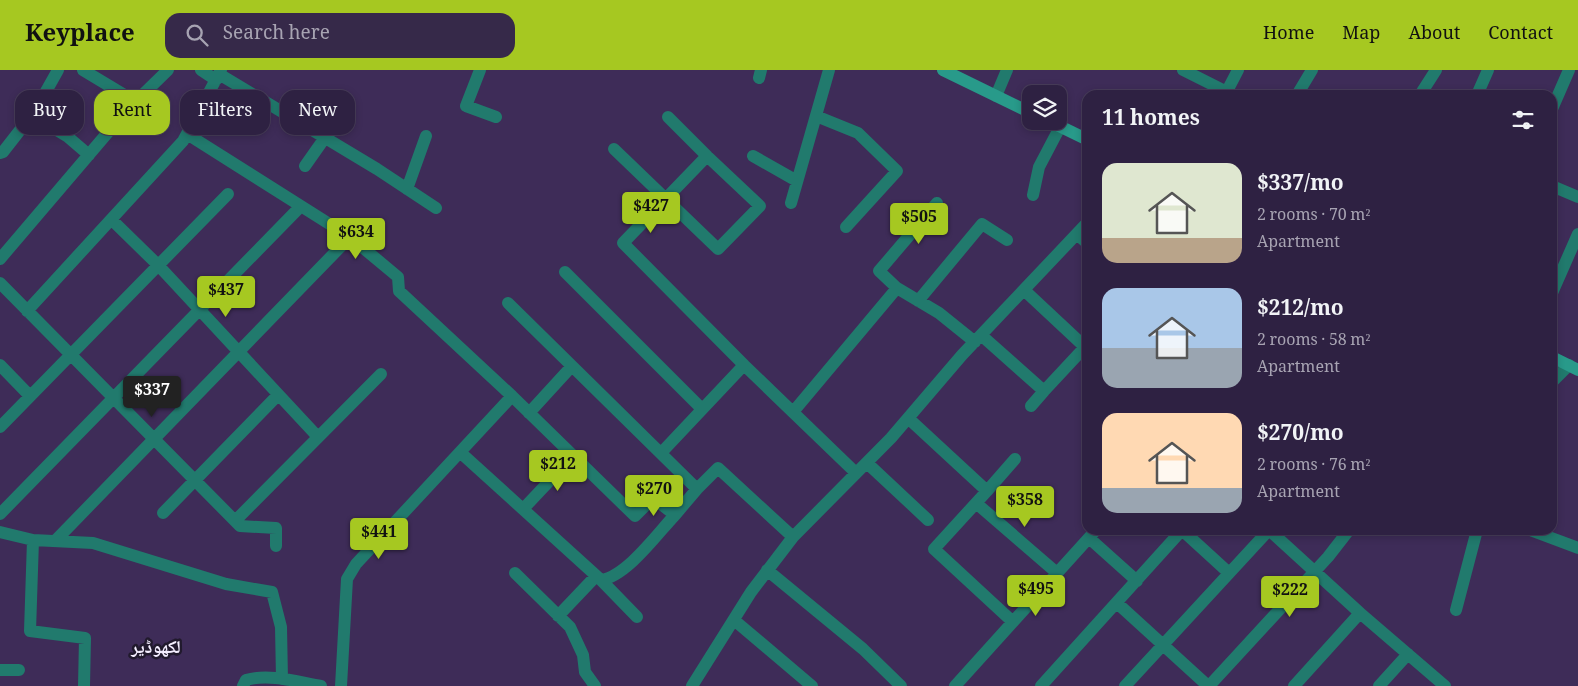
<!DOCTYPE html>
<meta charset="utf-8">
<style>
:root{--surface:#2e2142;--page:#362949;--text:#f1f3f6;--muted:#a7a3b2;--line:#493e5b;--accent:#a6c821}
body{margin:0;font-family:Georgia,"Noto Naskh Arabic",serif;background:var(--page);color:var(--text);height:100vh;display:flex;flex-direction:column;font-size:19px;white-space:nowrap}
*{box-sizing:border-box;margin:0}
p{font-size:16px;color:var(--muted)}
.icon{flex:none;width:28px;height:28px;fill:none;stroke:currentColor;stroke-width:2;stroke-linecap:round;stroke-linejoin:round}
.map{position:relative;flex:1;overflow:hidden}
.drawer{position:absolute;left:1082px;top:20px;width:475px;height:445px;display:flex;flex-direction:column;background:var(--surface);border-radius:15px;box-shadow:0 2px 8px #0003,0 0 0 1px var(--line)}
.drawer>*{flex:none}
.top-card{position:absolute;left:15px;top:20px;width:475px;height:45px;display:flex;gap:10px}
.buttons{position:absolute;left:1022px;top:15px;display:grid;gap:10px}
.buttons a{display:grid;place-items:center;width:45px;height:45px;border-radius:10px;background:var(--surface);box-shadow:0 2px 8px #0003,0 0 0 1px var(--line);font-size:25px}
.price{position:absolute;translate:-50% -42px;padding:0 11px;border-radius:5px;background:var(--accent);color:#111;font-size:16px;line-height:32px;filter:drop-shadow(0 1px 2px #0008)}
.price::after{content:'';position:absolute;left:50%;top:30px;width:15px;height:11px;margin-left:-8px;background:inherit;clip-path:polygon(0 0,100% 0,50% 100%)}
.price.active{background:#222;color:#fff}
ul{padding:0;list-style:none}
li{display:flex;align-items:center;gap:15px;height:125px;padding:0 20px}
li span{display:grid;place-items:center;flex:none;width:140px;height:100px;border-radius:15px;color:#555}
li>.icon{margin-inline-start:auto}
span .icon{width:60px;height:60px;fill:#fffc;stroke-width:1}
li b{font-size:21px}
h2{display:flex;justify-content:space-between;align-items:center;height:60px;padding:0 20px;font-size:21px}
.chip{padding:0 18px;border-radius:15px;background:var(--surface);box-shadow:0 2px 8px #0003,0 0 0 1px var(--line);font-size:18px;line-height:45px}
.chip.active{background:var(--accent);color:#111}
header{display:flex;align-items:center;gap:30px;box-sizing:border-box;height:70px;padding:0 25px;background:var(--accent);color:#111}
header strong{font-size:24px}
nav{display:flex;gap:28px;margin-inline-start:auto;font-size:18px}
.search{width:350px;height:45px;background:var(--page);display:flex;align-items:center;gap:12px;box-sizing:border-box;padding:0 18px;border-radius:15px;color:var(--muted);font-size:19px}
.map>svg:first-child{display:block}
.lines{fill:none;stroke-linecap:round;stroke-linejoin:round}
.street{stroke:#217a6d;stroke-width:12}
.secondary{stroke:#289a8a;stroke-width:12}
.labels{text-anchor:middle;stroke-width:5;stroke-linejoin:round;paint-order:stroke}
.district-label{font-size:18px;font-weight:bold;fill:#f4eeff;stroke:#211a2d}
</style>
<header>
<strong>Keyplace</strong>
<div class="search"><svg class="icon" aria-label="search" viewBox="0 0 24 24"><circle cx="10" cy="10" r="6"/><path d="M15 15l6 6"/></svg>Search here</div>
<nav><a>Home</a><a>Map</a><a>About</a><a>Contact</a></nav>
</header>
<div class="map">
<svg width="1578" height="616" viewBox="0 0 1578 616">
<rect width="100%" height="100%" fill="#3e2c58"/>
<g class="lines">
<path class="street" d="M83 0 136 32
M201 0 216 10
M480 0 466 36 496 47
M1183 0 1227 22
M219 4 377 99 436 138
M759 8 761 0
M1225 25 1238 0
M1297 25 1312 0
M1420 25 1436 0
M1477 25 1488 0
M996 26 1007 0
M1552 39 1569 0
M32 45 68 67 89 85
M816 46 858 63 897 101 846 157
M668 47 707 86 623 173 744 295
M187 64 350 167 398 207 399 221 512 326
M614 79 718 179 760 136 707 86
M0 83 3 82 35 41 58 0
M753 86 797 111
M305 96 324 69
M1552 116 1578 127
M407 119 426 66
M1033 125 1039 97 1060 57
M791 133 829 0
M112 150 158 195 318 367
M1077 164 1088 174
M0 189 127 40 168 0
M565 202 702 339
M0 213 240 456 276 458V476
M897 218 879 201 937 133
M1552 223 1578 164
M918 231 982 154 1007 170
M508 233 697 419 675 445
M27 241 183 71 221 0
M981 265 1044 321 1085 277 1024 220
M0 295 30 326
M1552 312 1569 295
M1031 336 1044 321
M793 342 897 218 939 243 975 272
M529 343 572 296
M908 348 987 421 1015 389
M0 357 228 124
M661 383 744 295 856 403
M867 393 928 450
M697 419 718 398 793 467
M987 421 934 479 1013 552
M976 433 1057 503
M523 439 573 386
M163 443 278 325
M0 444 300 137
M235 451 381 304
M1182 460 1229 503
M1269 460 1360 543 1294 616
M1530 460 1578 478
M0 462 33 470 93 473 226 514 272 522 281 557 282 609
M1089 468 1137 511
M33 470 30 561 85 568 84 616
M55 471 350 167
M767 500 863 579 901 616
M515 503 570 557 583 585 585 602 595 616
M601 510 637 547
M1117 533 1208 616
M1456 540 1477 460
M1360 543 1445 616
M558 546 596 506
M734 550 812 616
M0 600H19
M243 616 246 610C269 603 298 612 321 616
M341 616 347 509 356 494 512 326 635 446 653 428 675 445C657 464 627 506 601 510L461 383
M692 616 751 522 793 467 891 368 962 285 1088 152
M955 616 1096 460
M1041 616 1182 460
M1125 616 1269 460
M1209 616 1328 487 1349 460
M1379 616 1408 584"/>
<path class="secondary" d="M943 0 1031 43
M1049 51 1088 70
M1552 287 1578 300"/>
</g>
<g class="labels">
<g class="district-label">
<text x="156" y="583">لکھوڈیر</text>
</g>
</g>
</svg>
<div class="buttons">
<a><svg class="icon" aria-label="layers" viewBox="0 0 24 24"><path d="M12 4l9 5-9 5-9-5zM3 14l9 5 9-5"/></svg></a>
</div>
<b class="price" style="left:651px;top:164px">$427</b>
<b class="price" style="left:919px;top:175px">$505</b>
<b class="price" style="left:356px;top:190px">$634</b>
<b class="price" style="left:226px;top:248px">$437</b>
<b class="price active" style="left:152px;top:348px">$337</b>
<b class="price" style="left:558px;top:422px">$212</b>
<b class="price" style="left:654px;top:447px">$270</b>
<b class="price" style="left:1025px;top:458px">$358</b>
<b class="price" style="left:379px;top:490px">$441</b>
<b class="price" style="left:1036px;top:547px">$495</b>
<b class="price" style="left:1290px;top:548px">$222</b>
<div class="top-card">
<a class="chip">Buy</a>
<a class="chip active">Rent</a>
<a class="chip">Filters</a>
<a class="chip">New</a>
</div>
<section class="drawer">
<h2>11 homes<svg class="icon" aria-label="filters" viewBox="0 0 24 24"><path d="M4 7h16M4 17h16"/><circle cx="9" cy="7" r="2"/><circle cx="15" cy="17" r="2"/></svg></h2>
<ul>
<li><span style="background:linear-gradient(#dfe7d0 75%,#b9a48a 0)"><svg class="icon" aria-label="home" viewBox="0 0 24 24"><path d="M3 11l9-7 9 7M6 9v11h12V9"/></svg></span><div><b>$337/mo</b><p>2 rooms · 70 m²</p><p>Apartment</p></div></li>
<li><span style="background:linear-gradient(#a9c7e8 60%,#9aa5b1 0)"><svg class="icon" aria-label="home" viewBox="0 0 24 24"><path d="M3 11l9-7 9 7M6 9v11h12V9"/></svg></span><div><b>$212/mo</b><p>2 rooms · 58 m²</p><p>Apartment</p></div></li>
<li><span style="background:linear-gradient(#ffd9b3 75%,#9aa5b1 0)"><svg class="icon" aria-label="home" viewBox="0 0 24 24"><path d="M3 11l9-7 9 7M6 9v11h12V9"/></svg></span><div><b>$270/mo</b><p>2 rooms · 76 m²</p><p>Apartment</p></div></li>
</ul>
</section>
</div>
